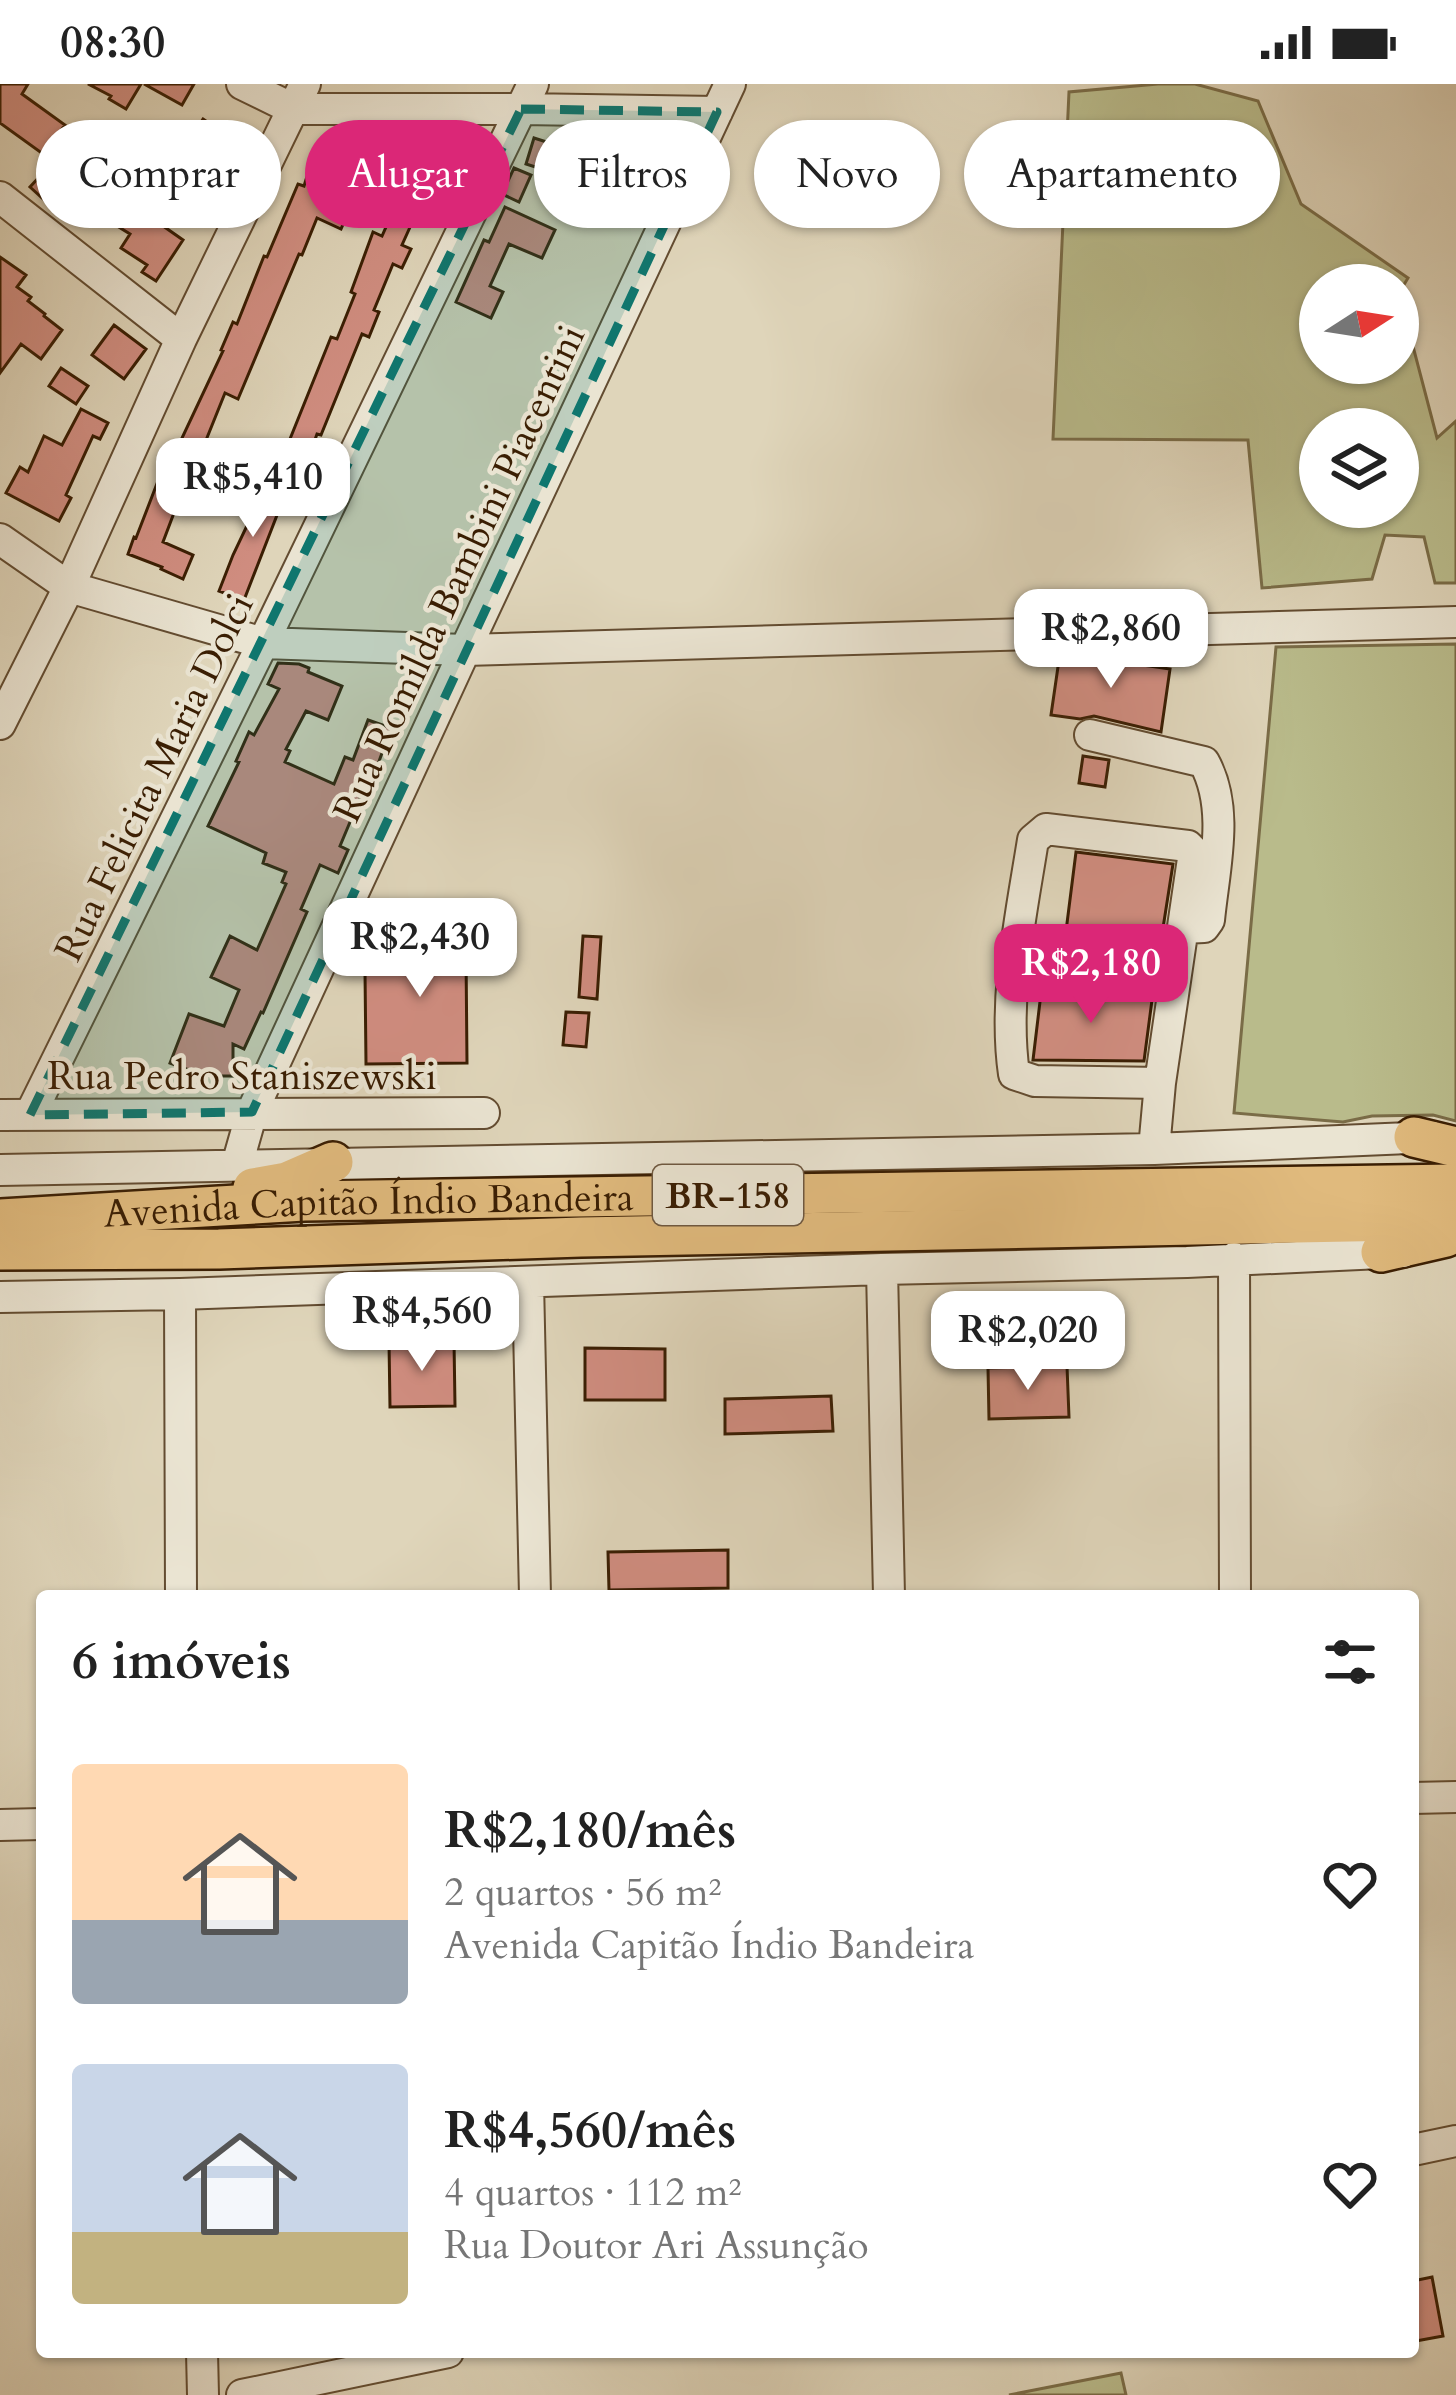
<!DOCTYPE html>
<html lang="pt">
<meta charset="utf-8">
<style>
:root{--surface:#fff;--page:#f2f2f2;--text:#222;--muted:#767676;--accent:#db2777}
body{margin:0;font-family:Cardo,serif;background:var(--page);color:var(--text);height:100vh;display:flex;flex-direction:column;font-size:45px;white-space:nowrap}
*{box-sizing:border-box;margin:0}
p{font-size:39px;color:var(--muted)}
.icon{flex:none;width:66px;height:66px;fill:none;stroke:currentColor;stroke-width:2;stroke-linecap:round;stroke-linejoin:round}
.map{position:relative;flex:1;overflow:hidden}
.side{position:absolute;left:36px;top:1506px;width:1383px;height:768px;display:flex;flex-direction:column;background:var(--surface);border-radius:12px;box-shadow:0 3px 9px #0004}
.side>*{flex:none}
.top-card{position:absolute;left:36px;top:36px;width:1386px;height:108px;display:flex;gap:24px}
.needle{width:78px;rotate:78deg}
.tools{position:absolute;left:1299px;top:180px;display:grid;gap:24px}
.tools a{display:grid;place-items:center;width:120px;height:120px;border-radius:50%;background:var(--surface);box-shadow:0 3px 9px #0004;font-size:60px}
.price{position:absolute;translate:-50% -102px;padding:0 27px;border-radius:24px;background:#fff;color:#222;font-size:39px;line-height:78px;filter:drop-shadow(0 3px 6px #0008)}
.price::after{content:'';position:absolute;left:50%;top:72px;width:36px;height:27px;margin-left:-18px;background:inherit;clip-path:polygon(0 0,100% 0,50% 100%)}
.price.active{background:var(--accent);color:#fff}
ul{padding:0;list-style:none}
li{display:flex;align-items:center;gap:36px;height:300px;padding:0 36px}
li span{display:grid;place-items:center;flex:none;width:336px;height:240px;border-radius:12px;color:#555}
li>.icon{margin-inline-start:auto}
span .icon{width:144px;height:144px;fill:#fffc;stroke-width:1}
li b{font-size:51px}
h2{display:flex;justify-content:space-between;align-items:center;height:144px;padding:0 36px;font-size:51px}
.chip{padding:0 42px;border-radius:54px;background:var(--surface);box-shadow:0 3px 9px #0004;font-size:42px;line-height:108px}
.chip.active{background:var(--accent);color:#fff}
.status{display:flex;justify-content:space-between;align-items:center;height:84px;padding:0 60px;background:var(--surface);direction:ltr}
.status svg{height:33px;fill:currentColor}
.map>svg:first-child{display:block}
.green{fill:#b9bb8b;stroke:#7a6c47;stroke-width:3;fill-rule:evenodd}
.building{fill:#d08d80;stroke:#3a1e03;stroke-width:3}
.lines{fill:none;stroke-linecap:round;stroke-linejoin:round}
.minor-casing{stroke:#634c31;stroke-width:34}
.major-casing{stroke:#3a1e03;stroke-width:44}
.minor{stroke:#eae4d2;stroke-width:30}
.major{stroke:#e0ba7d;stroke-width:39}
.marked{fill:#0f766e;fill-opacity:0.2;stroke:#0f766e;stroke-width:9;stroke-dasharray:24 15;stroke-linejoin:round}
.labels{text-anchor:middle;stroke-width:9;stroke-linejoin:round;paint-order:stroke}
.shield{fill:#eae4d2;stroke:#6f5941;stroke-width:3}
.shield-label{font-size:36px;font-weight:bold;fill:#3a1e03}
.street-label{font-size:39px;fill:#3a1e03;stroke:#eae4d2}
</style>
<div class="status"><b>08:30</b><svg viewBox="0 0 49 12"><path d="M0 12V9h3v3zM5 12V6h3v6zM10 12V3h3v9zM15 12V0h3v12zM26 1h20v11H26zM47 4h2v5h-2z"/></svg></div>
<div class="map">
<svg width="1456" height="2311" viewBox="0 0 1456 2311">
<rect width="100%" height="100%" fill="#dfd5ba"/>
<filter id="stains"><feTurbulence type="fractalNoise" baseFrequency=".00167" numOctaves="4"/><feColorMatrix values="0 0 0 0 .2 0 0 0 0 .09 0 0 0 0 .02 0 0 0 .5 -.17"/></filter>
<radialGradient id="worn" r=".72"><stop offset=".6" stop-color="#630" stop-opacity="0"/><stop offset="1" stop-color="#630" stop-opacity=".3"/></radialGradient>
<path class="green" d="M1158 0H1195L1258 17 1301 120 1408 194 1399 209 1437 354 1456 337V499H1435L1424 453 1385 451 1372 495 1262 504 1248 356 1053 355 1069 8ZM1398 201V279H1320V201ZM1398 345V423H1320V345Z
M1456 560V1037L1433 1031 1372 1032 1343 1038 1234 1029 1276 563Z
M1121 2289 1126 2311H1009Z"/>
<path class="building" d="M0 0H28L22 10 65 41 43 70 0 39Z
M88 0H141L126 25 109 15 111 12Z
M144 0H194L182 21Z
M203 35 240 61 225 84 186 61Z
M160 47 179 58 161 90 142 79Z
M534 54 575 67 567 93 526 80Z
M106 57 127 71 114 91 93 77Z
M637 62 658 63 656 90H650L632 136 604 125 613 101 635 109Z
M316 64 342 72 331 105 354 115 341 145 317 134 302 171 299 170 238 315 225 309 190 396 194 398 186 416 180 413 163 458 193 471 183 495 161 485 162 483 128 470 134 453 136 454 163 384 167 386 223 267 221 266 233 238 237 240 264 172 267 173 298 100 304 102Z
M414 64 446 68 441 104 429 101 402 161 411 165 402 184 393 180 374 226 379 228 369 253 362 250 321 351 317 350 300 398 279 390 290 355 331 253 337 255 355 210 351 208 373 148 382 152 402 107 411 110Z
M514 84 531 91 519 118 502 110Z
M41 91 63 110 52 123 30 103Z
M116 109 183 156 156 197 142 188 147 181 121 164 130 150 101 132Z
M505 123 555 146 542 174 509 160 490 202 503 208 491 234 456 218 484 156 489 158Z
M0 173 26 191 17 203 31 213 28 217 45 230 44 232 62 246 41 275 21 260 0 289Z
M114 241 146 265 124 295 92 271Z
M61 284 88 302 76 320 49 302Z
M81 325 108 339 100 355 93 352 66 411 71 414 59 437 6 409 20 383 28 388 44 352 62 361Z
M259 396 286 408 244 516 219 507 233 471 254 427 247 424Z
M1060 569 1170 585 1161 648 1094 632 1080 635 1051 631Z
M278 579 299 580 309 584 308 588 342 602 328 636 306 627 286 665 290 667 285 678 334 700 345 673 353 676 368 636 391 644 368 708 363 707 340 762 348 766 338 789 320 781 301 825 307 828 263 929 261 928 244 965 233 960V992H205L170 979 189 930 224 942 239 906 211 893 230 852 257 866 286 800 282 798 286 788 263 779 266 769 208 742 239 678 236 677 249 648 254 651 279 605 268 600Z
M1083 672 1109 676 1105 703 1079 699Z
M1076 768 1173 780 1158 876 1064 863Z
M391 847H476V869H466L467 979 366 980 365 887H391Z
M583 852 601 853 597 915 579 913Z
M1042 901 1152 916 1144 977 1033 976Z
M566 928 589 929 586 963 563 961Z
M454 1257 455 1322 390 1323 389 1258Z
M585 1264 665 1265V1316H585Z
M1067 1282 1069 1333 989 1335 988 1284Z
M831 1312 833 1347 725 1350V1315Z
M728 1466V1504L609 1506 608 1468Z
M1432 2193 1443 2252 1416 2257 1413 2240V2197Z"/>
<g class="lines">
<g class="minor-casing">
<path id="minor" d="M242 0 293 25H521L717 28
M0 113 181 255
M0 455 69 503 263 559 465 566 1456 538
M0 640 69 503 181 255 305 0
M1090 651 1204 678C1230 725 1214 784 1209 836L1204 843 1183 844
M0 1031 484 1029
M30 1031 263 559 533 0
M1154 1065 1160 999 1194 768 1188 762 1046 745 1033 756C1021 832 1003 913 1014 990L1035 997 1160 999
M237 1081 252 1028 465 566 730 0
M0 1086 1154 1065 1432 1053
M1234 1174 1235 1512
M882 1185 889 1512
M528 1198 535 1512
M180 1210 181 1512
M0 1213 180 1210 882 1185 1187 1178 1403 1168
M1413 1714 1456 1713
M0 1741 42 1740
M1413 2066 1456 2057
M202 2268 203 2311
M242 2311 448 2268"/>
</g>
<g class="major-casing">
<g id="major">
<path d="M1414 1053 1456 1063"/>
<path d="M253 1104 287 1098 333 1078"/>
<path id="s1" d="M0 1135 304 1117 1456 1100"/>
<path d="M0 1166 219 1165 581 1153 1456 1136"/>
<path d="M1381 1168 1446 1153"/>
</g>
</g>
<use href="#minor" class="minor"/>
<use href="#major" class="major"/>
</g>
<path class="marked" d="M521 25 717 28 252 1028 30 1031Z"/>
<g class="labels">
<rect class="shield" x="653" y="1081" width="150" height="60" rx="9"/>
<g class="shield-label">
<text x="728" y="1124">BR-158</text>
</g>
<g class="street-label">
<text transform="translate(458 489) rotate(-65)" y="14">Rua Romilda Bambini Piacentini</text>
<text transform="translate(153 693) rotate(-64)" y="14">Rua Felicita Maria Dolci</text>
<text x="242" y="1005">Rua Pedro Staniszewski</text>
<text dy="14" stroke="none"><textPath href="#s1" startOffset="369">Avenida Capitão Índio Bandeira</textPath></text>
</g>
</g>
<rect width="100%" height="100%" filter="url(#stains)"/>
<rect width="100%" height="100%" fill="url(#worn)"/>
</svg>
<div class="tools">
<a><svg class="needle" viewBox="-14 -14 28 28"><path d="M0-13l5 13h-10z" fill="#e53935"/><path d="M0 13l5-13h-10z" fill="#767676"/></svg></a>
<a><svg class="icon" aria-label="layers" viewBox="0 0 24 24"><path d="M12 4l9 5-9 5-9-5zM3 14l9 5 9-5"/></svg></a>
</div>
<b class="price" style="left:253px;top:456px">R$5,410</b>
<b class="price" style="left:1111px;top:607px">R$2,860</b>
<b class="price" style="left:420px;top:916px">R$2,430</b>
<b class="price active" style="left:1091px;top:942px">R$2,180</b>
<b class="price" style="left:422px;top:1290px">R$4,560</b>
<b class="price" style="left:1028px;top:1309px">R$2,020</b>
<div class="top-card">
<a class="chip">Comprar</a>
<a class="chip active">Alugar</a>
<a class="chip">Filtros</a>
<a class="chip">Novo</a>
<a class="chip">Apartamento</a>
</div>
<section class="side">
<h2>6 imóveis<svg class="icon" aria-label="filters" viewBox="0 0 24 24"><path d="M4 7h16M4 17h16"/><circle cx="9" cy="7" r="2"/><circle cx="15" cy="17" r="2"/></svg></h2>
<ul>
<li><span style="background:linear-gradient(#ffd9b3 65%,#9aa5b1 0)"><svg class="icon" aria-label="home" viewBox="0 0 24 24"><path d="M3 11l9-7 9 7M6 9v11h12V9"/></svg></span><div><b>R$2,180/mês</b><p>2 quartos · 56 m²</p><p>Avenida Capitão Índio Bandeira</p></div><svg class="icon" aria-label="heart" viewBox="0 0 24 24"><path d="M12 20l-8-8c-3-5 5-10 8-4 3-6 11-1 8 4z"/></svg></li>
<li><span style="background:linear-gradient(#c9d6e8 70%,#c2b280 0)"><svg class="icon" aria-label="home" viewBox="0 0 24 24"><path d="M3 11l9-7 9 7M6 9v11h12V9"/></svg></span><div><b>R$4,560/mês</b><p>4 quartos · 112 m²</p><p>Rua Doutor Ari Assunção</p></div><svg class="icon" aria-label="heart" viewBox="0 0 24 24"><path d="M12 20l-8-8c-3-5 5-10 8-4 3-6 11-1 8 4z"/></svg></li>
</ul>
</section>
</div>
